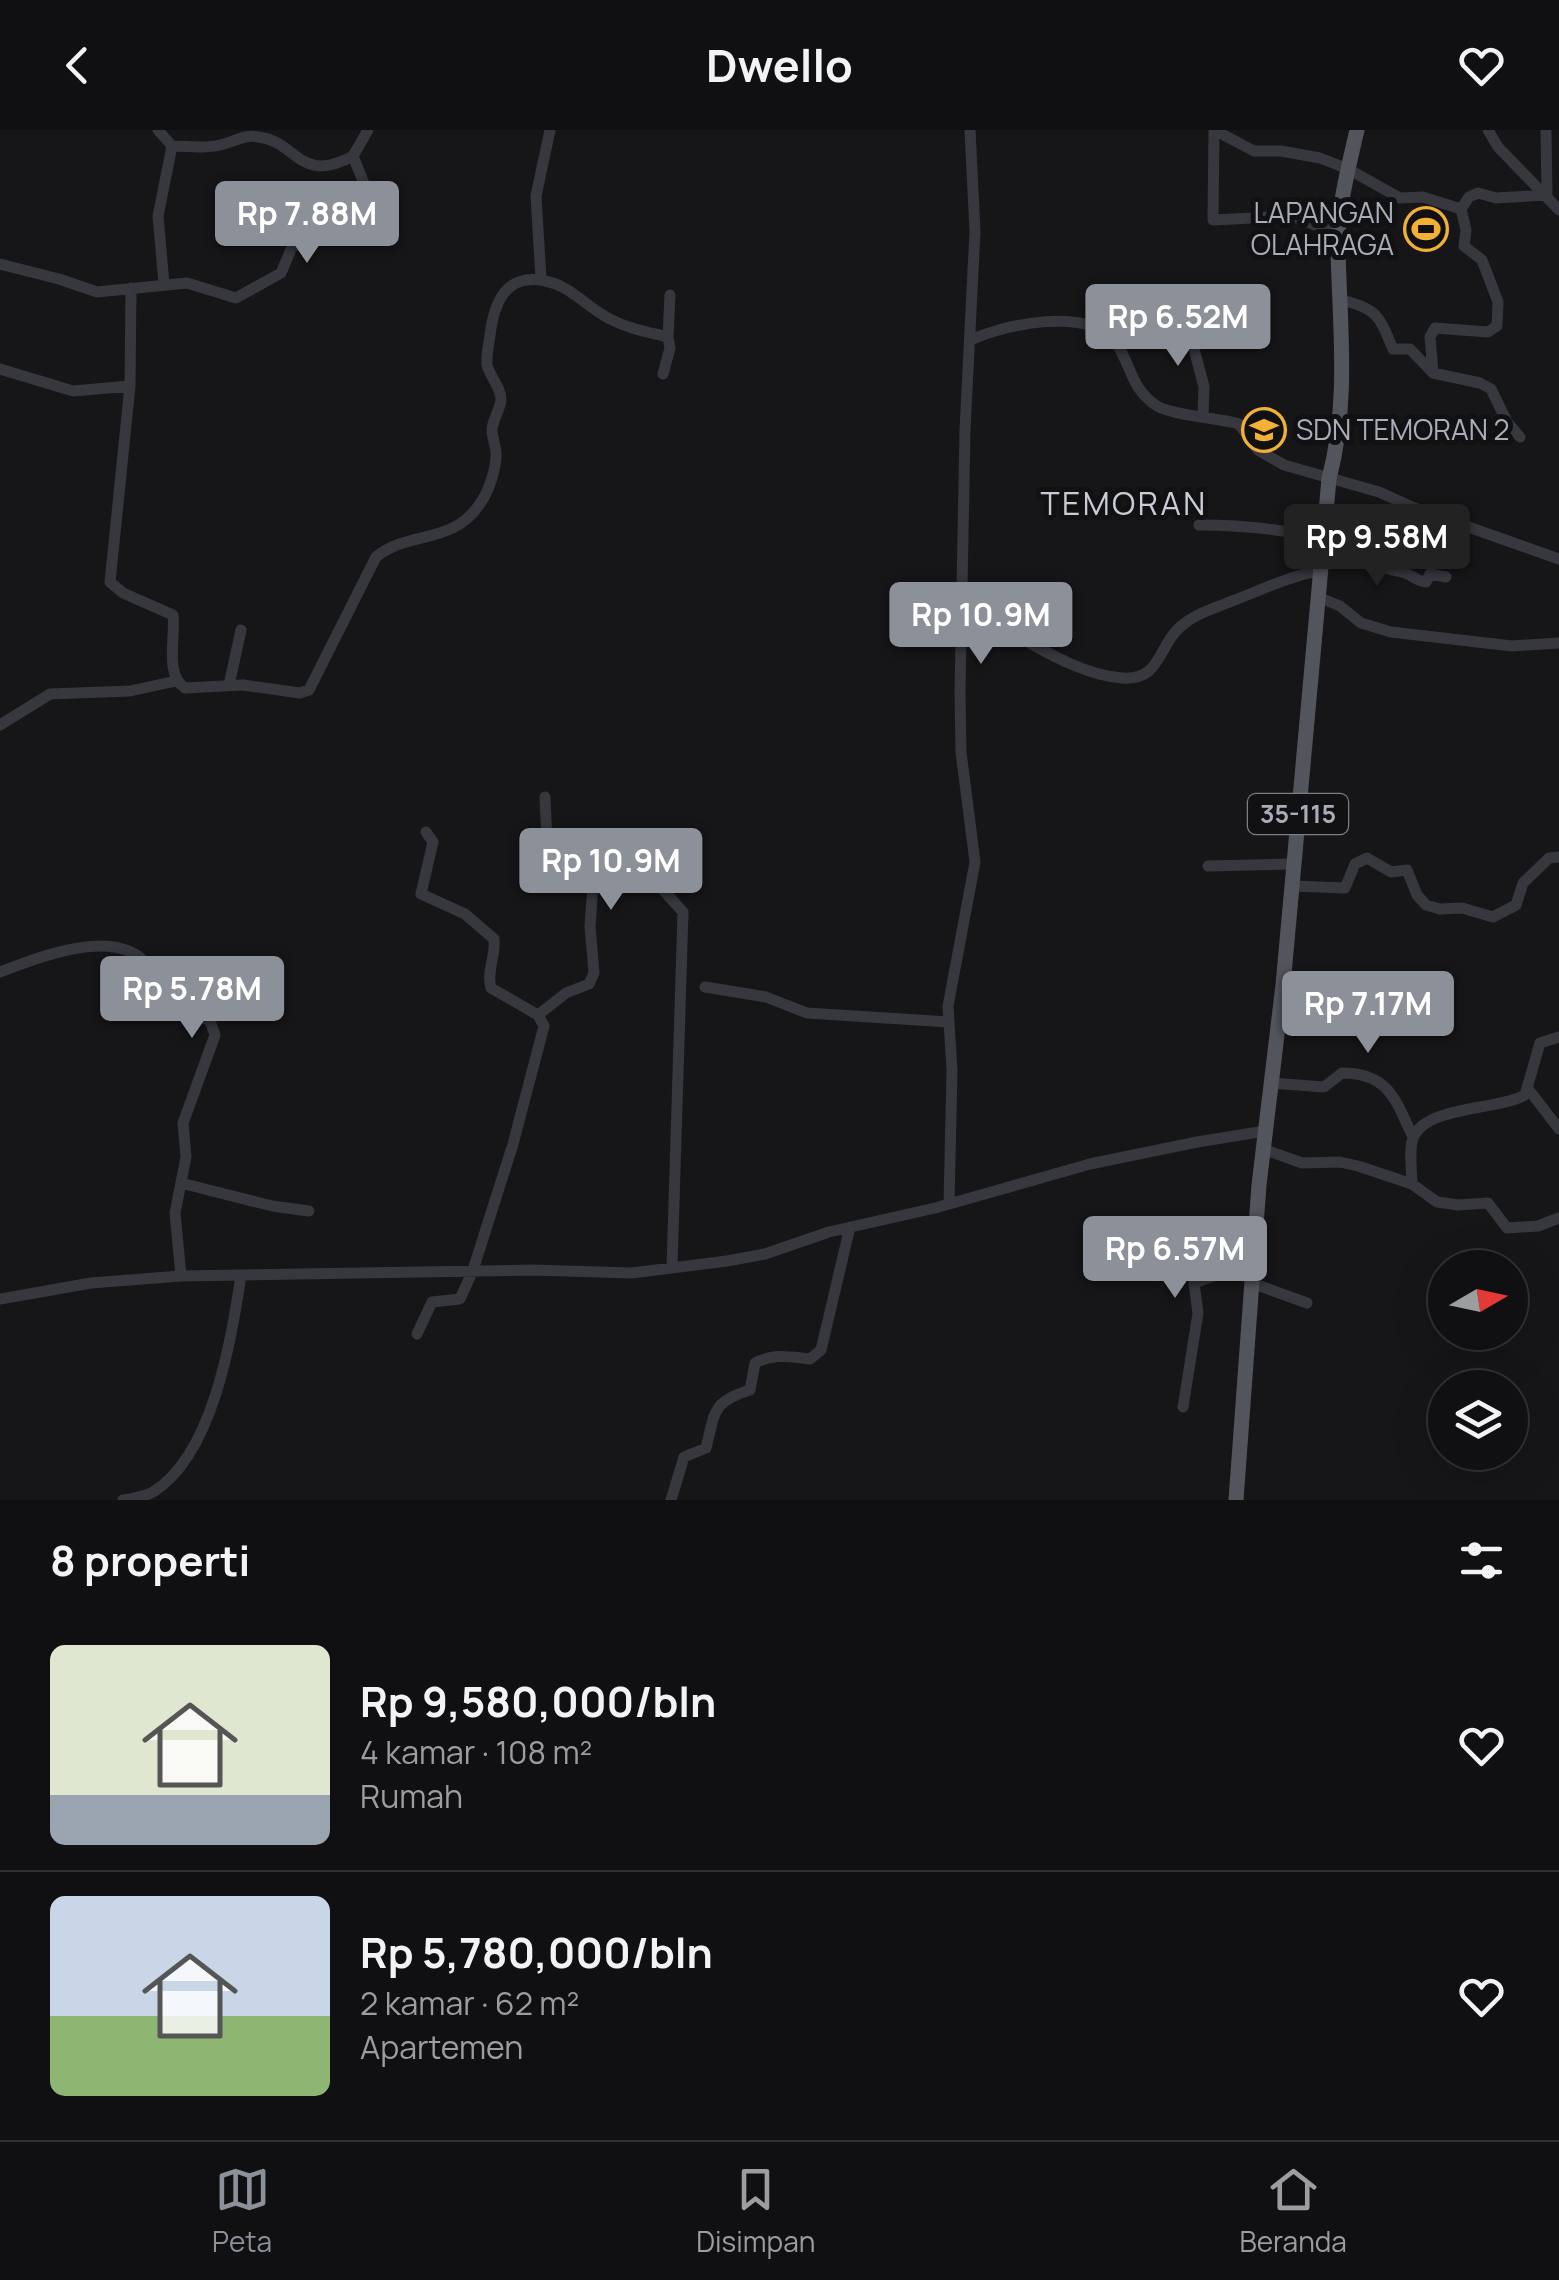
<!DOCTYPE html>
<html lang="id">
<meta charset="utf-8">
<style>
:root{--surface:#101012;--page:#19191b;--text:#f1f3f6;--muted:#9c9d9f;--line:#303032;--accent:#8c9099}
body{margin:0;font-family:Manrope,sans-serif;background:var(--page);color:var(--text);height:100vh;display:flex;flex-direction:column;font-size:38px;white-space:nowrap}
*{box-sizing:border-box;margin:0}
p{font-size:32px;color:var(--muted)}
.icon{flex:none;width:55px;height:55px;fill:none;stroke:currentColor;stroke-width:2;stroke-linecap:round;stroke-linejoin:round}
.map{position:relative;height:1370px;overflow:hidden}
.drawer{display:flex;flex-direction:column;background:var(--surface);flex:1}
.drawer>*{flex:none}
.needle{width:65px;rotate:81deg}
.fabs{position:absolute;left:1428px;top:1120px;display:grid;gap:20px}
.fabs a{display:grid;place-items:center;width:100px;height:100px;border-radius:50%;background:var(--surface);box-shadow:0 10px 40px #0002,0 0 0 2px var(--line);font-size:50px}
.price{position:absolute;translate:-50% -85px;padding:0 22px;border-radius:10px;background:var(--accent);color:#fff;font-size:32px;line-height:65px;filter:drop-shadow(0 2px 5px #0008)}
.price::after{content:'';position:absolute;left:50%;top:60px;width:30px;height:22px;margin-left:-15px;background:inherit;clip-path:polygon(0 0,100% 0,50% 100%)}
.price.active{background:#222;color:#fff}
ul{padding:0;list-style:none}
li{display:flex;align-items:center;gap:30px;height:250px;padding:0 50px}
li+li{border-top:2px solid var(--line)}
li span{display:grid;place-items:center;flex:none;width:280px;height:200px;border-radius:15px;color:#555}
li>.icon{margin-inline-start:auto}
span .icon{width:120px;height:120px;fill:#fffc;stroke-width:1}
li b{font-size:42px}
h2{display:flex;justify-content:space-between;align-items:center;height:120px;padding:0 50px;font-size:42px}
header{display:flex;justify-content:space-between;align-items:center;height:130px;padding:0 50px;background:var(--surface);font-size:45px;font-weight:700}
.dock{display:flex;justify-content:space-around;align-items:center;height:140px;border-top:2px solid var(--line);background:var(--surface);font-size:28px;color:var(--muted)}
.dock a{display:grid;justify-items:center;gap:5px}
.dock .active{color:var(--accent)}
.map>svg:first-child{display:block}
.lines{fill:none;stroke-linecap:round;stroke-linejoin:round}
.minor{stroke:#37383d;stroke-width:11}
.major{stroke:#53555c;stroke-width:15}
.labels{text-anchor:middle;stroke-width:10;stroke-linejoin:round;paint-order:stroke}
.shield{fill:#111113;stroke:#7b7e86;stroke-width:2.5}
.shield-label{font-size:25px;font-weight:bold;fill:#a8adb8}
.poi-label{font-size:28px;fill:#a8adb8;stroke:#111113;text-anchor:end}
.quarter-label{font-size:32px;letter-spacing:2.5px;fill:#c9ccd4;stroke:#111113}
</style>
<header><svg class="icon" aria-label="back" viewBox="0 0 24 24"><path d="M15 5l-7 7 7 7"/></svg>Dwello<svg class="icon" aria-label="heart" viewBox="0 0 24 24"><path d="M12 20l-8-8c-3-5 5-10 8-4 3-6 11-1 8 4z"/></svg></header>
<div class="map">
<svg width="1559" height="1370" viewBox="0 0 1559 1370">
<rect width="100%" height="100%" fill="#161618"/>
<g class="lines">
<path class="minor" d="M158 0 172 16 158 86 164 154
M1214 0 1254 21H1281L1320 28 1348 39 1400 68 1423 67 1461 79 1469 67 1478 63 1496 68 1547 65 1546 0
M1214 0 1213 90 1292 86 1339 104
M1488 0 1498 17 1559 80
M172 16C188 16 205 19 220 15 235 12 243 4 259 7 298 12 299 55 353 26L368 0
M0 134 59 149 97 162 187 153 236 168 281 143 292 117 328 104 366 75 367 61 353 26
M541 149 536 66 550 0
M131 158 130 256 110 452 123 463 173 485C176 507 164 544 185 558L243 555 300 563 309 560 376 427C408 400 454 416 481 372 489 361 497 336 496 322 495 313 492 308 492 299 493 289 500 280 501 270 501 257 490 247 487 235 486 225 489 214 490 205 494 173 506 142 545 151 572 156 587 178 610 189 629 199 648 202 668 207L670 218 663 244
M1342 170C1378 179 1379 186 1393 219H1410L1433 243 1480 253 1491 259 1507 292 1520 307
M1187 192 1204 257 1203 285
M668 207 670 165
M971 210C1005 194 1090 176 1116 213 1132 236 1130 258 1157 276 1171 285 1219 288 1239 294L1258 320 1284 335 1379 362 1412 377 1559 429
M0 239 73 261 130 256
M1433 243 1430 207 1435 198 1488 202 1497 196 1498 172 1482 130 1464 116 1466 100 1461 79
M1199 395C1255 395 1305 402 1359 417 1368 436 1384 438 1402 442 1411 444 1416 451 1426 452L1430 444 1446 447
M1318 467 1340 476 1361 493 1391 502 1512 516 1559 513
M962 479C1014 498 1067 544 1122 548 1161 551 1158 516 1180 497 1195 484 1210 480 1227 473 1259 461 1287 447 1321 440
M229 555 241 500
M0 595 50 564 130 561 176 551
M618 710 683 782 672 1137
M1208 736 1294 734
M1292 756 1345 758 1355 734 1367 728 1391 742 1407 740 1417 765 1426 775 1440 779 1462 778 1493 787 1516 775 1523 753 1549 728 1559 727
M0 842C39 827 115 796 148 835 151 850 141 862 148 875 169 885 193 881 210 891L215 905 183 993 186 1027 175 1083 181 1146
M705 857 766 867 807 883 949 892
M538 885 566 863 589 854 594 843 590 796 594 741C584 731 572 736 559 736L552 729 547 712 545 667
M1271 953 1324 957 1342 943C1390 943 1396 972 1413 1007
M1529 960 1559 999
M1263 1019 1302 1033 1340 1032 1358 1036 1412 1054 1437 1072 1458 1075 1488 1073 1507 1098 1538 1096 1559 1088
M181 1053 272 1076 309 1081
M1412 1054C1412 1040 1408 1018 1414 1006 1428 976 1498 980 1525 965L1540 913 1559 907
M949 1074 952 940 948 876 975 732 961 622 960 562 965 300 975 101 970 0
M1252 1153 1307 1173
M0 1169 91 1153 181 1146 532 1140 632 1143 727 1131 765 1124 829 1102 935 1078 1090 1034 1197 1012 1265 1001
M417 1204 432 1172 460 1169 473 1140 513 1014 544 896 538 885 491 858C486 842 496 826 494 809L465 784 421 764 433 712 426 702
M1183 1277 1198 1183 1194 1153 1254 1131
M123 1370C133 1368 144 1367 153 1362 213 1325 231 1210 241 1146
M671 1370 684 1327 706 1318C715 1283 711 1272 750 1260L755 1233C774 1223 790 1227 810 1229L821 1220 850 1097"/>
<path class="major" d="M1236 1370 1259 1055 1283 855 1329 349C1349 272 1340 199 1338 121 1337 81 1348 39 1357 0"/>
</g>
<defs>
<g id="stadium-ring" transform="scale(2.25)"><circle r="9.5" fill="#111113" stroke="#f2b134" stroke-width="1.5"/><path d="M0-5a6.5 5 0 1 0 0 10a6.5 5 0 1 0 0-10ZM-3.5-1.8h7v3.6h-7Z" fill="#f2b134"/></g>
<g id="school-ring" transform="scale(2.25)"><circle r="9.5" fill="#111113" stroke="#f2b134" stroke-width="1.5"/><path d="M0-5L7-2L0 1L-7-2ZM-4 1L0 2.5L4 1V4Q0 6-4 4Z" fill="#f2b134"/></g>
</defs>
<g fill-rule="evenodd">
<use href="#stadium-ring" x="1426" y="99"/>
<use href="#school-ring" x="1264" y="300"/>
</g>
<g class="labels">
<rect class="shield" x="1248" y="664" width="100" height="40" rx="8"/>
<g class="shield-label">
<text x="1298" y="693">35-115</text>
</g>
<g class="poi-label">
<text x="1394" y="93">LAPANGAN<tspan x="1394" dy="32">OLAHRAGA</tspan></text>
<text x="1296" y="310" text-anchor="start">SDN TEMORAN 2</text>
</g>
<g class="quarter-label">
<text x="1124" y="385">TEMORAN</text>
</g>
</g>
</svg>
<div class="fabs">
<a><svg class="needle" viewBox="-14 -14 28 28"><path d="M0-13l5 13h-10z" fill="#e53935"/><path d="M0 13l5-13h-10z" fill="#9c9d9f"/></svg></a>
<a><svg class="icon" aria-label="layers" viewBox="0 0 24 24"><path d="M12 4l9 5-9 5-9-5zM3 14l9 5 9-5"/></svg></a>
</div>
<b class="price" style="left:307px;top:136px">Rp 7.88M</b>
<b class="price" style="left:1178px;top:239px">Rp 6.52M</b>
<b class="price active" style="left:1377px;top:459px">Rp 9.58M</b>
<b class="price" style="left:981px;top:537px">Rp 10.9M</b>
<b class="price" style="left:611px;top:783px">Rp 10.9M</b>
<b class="price" style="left:192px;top:911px">Rp 5.78M</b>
<b class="price" style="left:1368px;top:926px">Rp 7.17M</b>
<b class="price" style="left:1175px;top:1171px">Rp 6.57M</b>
</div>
<section class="drawer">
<h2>8 properti<svg class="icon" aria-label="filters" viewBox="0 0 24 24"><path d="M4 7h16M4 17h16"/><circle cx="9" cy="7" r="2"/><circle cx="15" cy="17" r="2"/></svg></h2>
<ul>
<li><span style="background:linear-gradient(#dfe7d0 75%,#9aa5b1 0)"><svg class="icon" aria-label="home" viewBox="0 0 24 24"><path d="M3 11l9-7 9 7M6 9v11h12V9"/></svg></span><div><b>Rp 9,580,000/bln</b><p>4 kamar · 108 m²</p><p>Rumah</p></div><svg class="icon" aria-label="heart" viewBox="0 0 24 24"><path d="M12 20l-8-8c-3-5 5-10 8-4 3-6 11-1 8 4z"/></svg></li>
<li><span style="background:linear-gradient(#c9d6e8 60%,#8fb573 0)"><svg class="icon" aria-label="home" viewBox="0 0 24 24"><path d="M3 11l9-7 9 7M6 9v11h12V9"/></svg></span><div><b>Rp 5,780,000/bln</b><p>2 kamar · 62 m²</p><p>Apartemen</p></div><svg class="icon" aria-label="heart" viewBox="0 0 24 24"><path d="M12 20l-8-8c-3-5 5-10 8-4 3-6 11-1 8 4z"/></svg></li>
</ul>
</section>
<nav class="dock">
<a class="active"><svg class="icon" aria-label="map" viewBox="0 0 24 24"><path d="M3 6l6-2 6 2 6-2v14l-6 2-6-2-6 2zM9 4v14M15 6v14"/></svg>Peta</a>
<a><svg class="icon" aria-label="saved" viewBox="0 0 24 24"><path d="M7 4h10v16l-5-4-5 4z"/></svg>Disimpan</a>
<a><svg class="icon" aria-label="home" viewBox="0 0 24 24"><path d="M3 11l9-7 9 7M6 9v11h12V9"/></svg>Beranda</a>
</nav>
